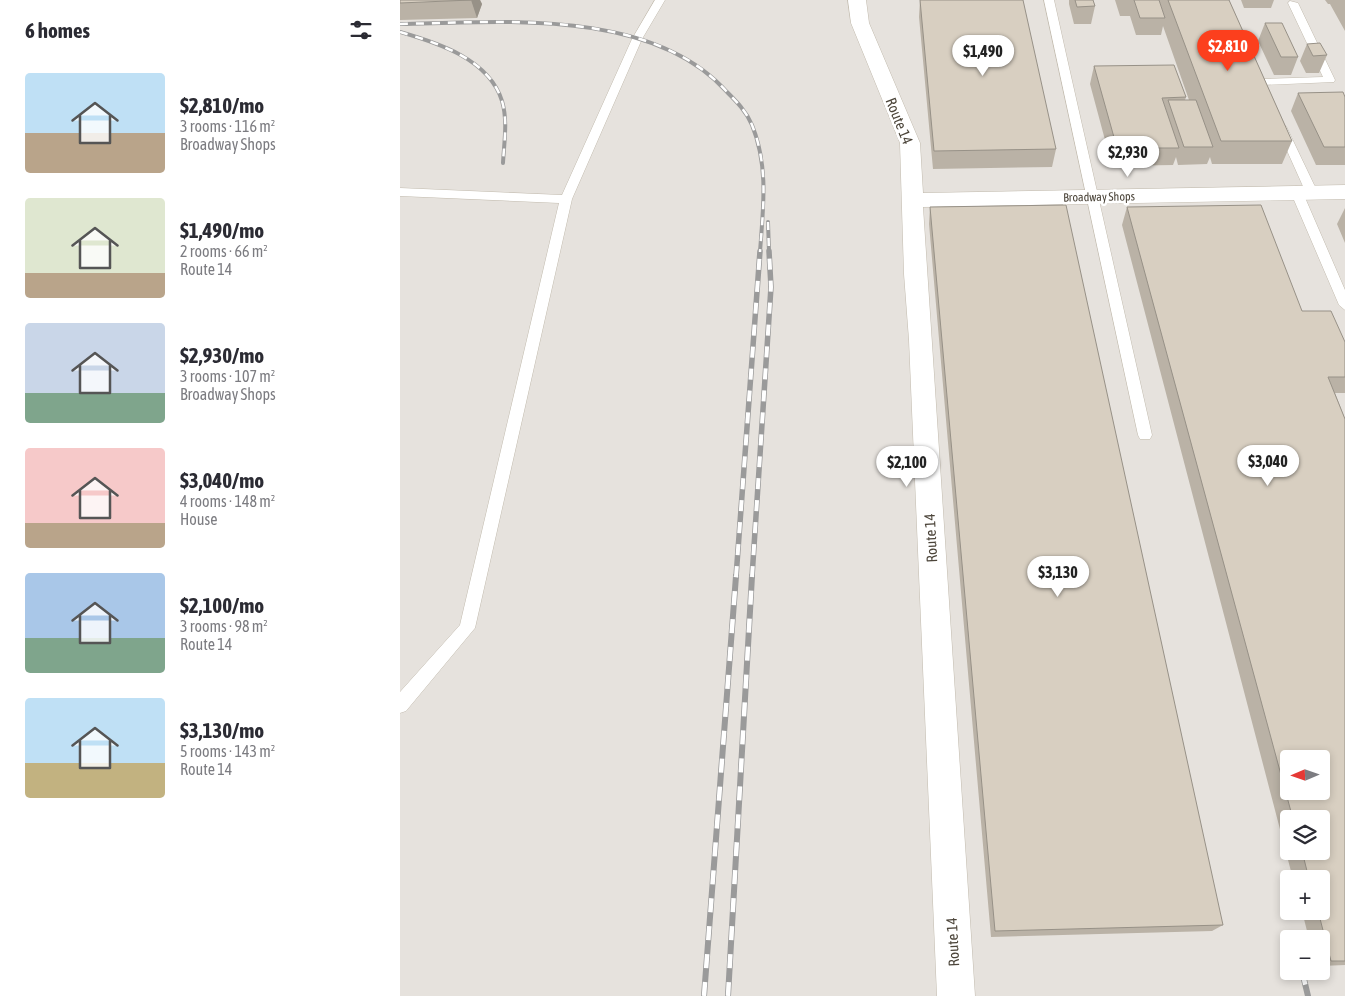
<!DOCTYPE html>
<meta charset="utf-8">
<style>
:root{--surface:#fff;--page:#f2f2f3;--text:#2b2b33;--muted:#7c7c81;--accent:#fc3f1d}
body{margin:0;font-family:"Asap Condensed",sans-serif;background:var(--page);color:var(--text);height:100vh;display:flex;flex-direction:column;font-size:19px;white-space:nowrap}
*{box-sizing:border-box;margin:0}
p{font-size:16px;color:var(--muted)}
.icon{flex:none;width:28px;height:28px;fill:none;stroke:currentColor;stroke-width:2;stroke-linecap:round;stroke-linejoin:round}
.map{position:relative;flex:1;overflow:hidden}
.drawer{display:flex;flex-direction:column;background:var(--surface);width:400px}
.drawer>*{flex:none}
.needle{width:32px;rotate:268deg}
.fabs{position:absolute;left:880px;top:750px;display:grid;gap:10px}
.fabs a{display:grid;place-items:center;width:50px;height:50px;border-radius:5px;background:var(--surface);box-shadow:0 2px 8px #0003;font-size:25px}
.price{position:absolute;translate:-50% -42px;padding:0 11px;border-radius:18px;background:#fff;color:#222;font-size:16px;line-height:32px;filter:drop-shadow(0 1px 2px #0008)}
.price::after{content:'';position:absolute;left:50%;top:30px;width:15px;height:11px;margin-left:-8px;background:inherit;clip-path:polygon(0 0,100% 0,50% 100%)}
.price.active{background:var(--accent);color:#fff}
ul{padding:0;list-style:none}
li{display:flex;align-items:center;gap:15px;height:125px;padding:0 25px}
li span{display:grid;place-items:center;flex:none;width:140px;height:100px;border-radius:5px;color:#555}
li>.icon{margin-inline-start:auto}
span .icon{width:60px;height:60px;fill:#fffc;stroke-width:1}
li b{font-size:21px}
h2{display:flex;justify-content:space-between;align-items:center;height:60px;padding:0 25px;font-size:21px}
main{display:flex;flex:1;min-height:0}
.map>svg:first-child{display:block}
.industrial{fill:#e6e2dd;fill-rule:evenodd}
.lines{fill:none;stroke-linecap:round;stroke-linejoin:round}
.service-casing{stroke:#c2bbae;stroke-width:1}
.minor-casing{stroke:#c2bbae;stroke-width:1}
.service{fill:#fff;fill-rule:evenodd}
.minor{fill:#fff;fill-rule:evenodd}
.rail-far2-casing{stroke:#9a9a9a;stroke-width:4}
.rail-far1-casing{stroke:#9a9a9a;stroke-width:5.5}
.rail-casing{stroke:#9a9a9a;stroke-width:6}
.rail-far2{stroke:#fff;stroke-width:2.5;stroke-dasharray:8;stroke-linecap:butt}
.rail-far1{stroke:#fff;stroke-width:4;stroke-dasharray:11;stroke-linecap:butt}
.rail{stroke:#fff;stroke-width:4.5;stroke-dasharray:14;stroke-linecap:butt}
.wall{fill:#bab2a6;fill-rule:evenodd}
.shaded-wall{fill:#979187}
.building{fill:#d8cfc1;stroke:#979187;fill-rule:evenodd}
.labels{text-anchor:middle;stroke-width:5;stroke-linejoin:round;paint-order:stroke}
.far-street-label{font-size:12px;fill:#4b4439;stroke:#fff}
.street-label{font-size:15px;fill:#4b4439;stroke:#fff}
</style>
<main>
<section class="drawer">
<h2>6 homes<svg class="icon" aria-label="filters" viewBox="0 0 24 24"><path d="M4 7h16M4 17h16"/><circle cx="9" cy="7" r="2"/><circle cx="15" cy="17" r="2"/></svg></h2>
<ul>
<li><span style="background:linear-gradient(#bfe0f5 60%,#b9a48a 0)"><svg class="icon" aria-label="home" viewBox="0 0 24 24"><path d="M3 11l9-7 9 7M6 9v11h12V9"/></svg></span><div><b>$2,810/mo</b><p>3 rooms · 116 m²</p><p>Broadway Shops</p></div></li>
<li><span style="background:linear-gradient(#dfe7d0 75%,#b9a48a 0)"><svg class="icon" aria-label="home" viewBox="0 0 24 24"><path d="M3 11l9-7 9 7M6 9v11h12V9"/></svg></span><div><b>$1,490/mo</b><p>2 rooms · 66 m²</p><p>Route 14</p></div></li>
<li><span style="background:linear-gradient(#c9d6e8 70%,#7fa58c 0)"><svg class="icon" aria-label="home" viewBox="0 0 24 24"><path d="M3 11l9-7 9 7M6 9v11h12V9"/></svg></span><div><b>$2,930/mo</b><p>3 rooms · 107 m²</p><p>Broadway Shops</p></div></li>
<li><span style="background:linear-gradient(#f6c9c9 75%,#b9a48a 0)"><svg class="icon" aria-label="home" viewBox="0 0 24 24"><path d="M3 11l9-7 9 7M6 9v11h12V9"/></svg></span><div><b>$3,040/mo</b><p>4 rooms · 148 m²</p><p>House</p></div></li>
<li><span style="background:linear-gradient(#a9c7e8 65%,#7fa58c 0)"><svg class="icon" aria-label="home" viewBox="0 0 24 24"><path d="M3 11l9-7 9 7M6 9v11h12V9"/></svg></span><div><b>$2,100/mo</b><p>3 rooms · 98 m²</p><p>Route 14</p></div></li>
<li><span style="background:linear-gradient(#bfe0f5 65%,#c2b280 0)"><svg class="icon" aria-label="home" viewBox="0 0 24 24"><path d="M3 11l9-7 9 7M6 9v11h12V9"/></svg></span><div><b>$3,130/mo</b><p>5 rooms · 143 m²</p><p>Route 14</p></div></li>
</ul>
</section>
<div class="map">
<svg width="945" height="996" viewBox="0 0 945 996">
<rect width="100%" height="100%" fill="#f6f3ec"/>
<path class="industrial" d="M0 0H945V996H0ZM889 759H921V791H889ZM889 819H921V851H889ZM889 879H921V911H889ZM889 939H921V971H889Z"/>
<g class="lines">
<g class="service-casing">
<path id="service" d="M255 0H265L242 39 172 199 75 628 6 711 0 713V692L60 625 159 203 0 196V188L162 195 232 39Z
M644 0H654L666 54 752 435 750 439H740L738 435Z
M890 1 898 3 935 80 934 82 861 85 856 82 861 79 923 77 888 3Z
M881 123 886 126 918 193 916 196H908L906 193 876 126Z
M897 189 903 193 945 290V310L939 305 891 193Z"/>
</g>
<g class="minor-casing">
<path id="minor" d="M448 0H466L469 23 520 143 523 193 945 185V199L523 207 575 996H537L509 340 504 274 500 143 451 23Z"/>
</g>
<use href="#service" class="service"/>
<use href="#minor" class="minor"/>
<g class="rail-far2-casing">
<path id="rail-far2" d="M0 24C103 22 252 8 327 92 337 102 346 111 352 125 369 167 363 209 360 252
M0 32C38 43 89 59 102 101 108 121 104 143 103 163
M368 222 369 252"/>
</g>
<g class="rail-far1-casing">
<path id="rail-far1" d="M336 577 360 251
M352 577 371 287 369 251"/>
</g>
<g class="rail-casing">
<path id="rail" d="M902 971 908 996
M304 996 336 576
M328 996 352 576"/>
</g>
<use href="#rail-far2" class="rail-far2"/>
<use href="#rail-far1" class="rail-far1"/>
<use href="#rail" class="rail"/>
</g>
<path class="wall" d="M0 0H80L82 4 77 18 0 20Z
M520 0 656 149 652 167 533 169 519 17Z
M669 0H693L695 6 691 24H674L669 4Z
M715 0H829L892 141 882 164H812L810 157 807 164 778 165 776 157 773 165 712 166 690 84 694 66 786 97 785 100H789L763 26 761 35H736L730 16H720Z
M841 0H874L871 8H844Z
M925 0H945V31L930 4H928Z
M865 23 898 57 891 75H874L858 41Z
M907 44 927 55 919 73H906L900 61Z
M898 93 945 97V165H916L891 111Z
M530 207 823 925 812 931 591 937 529 224Z
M727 207 902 311 945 342V393H935L945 419V965L921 966V939H909L902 911H921V879H893L722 225ZM889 819H921V851H889Z
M945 208V243L937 224Z"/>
<path class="shaded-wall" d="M71 0H80L82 4 77 18Z"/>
<path class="building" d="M0 0H71L0 3Z
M520 0H623L656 149 534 151Z
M675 0H693L695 6 677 7Z
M734 0H759L765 18H740Z
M768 0H829L892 141H821Z
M865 23H882L898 57H881Z
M920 43 927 55 913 56 907 44Z
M774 65 786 97 762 98 779 148H717L694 66Z
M943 92 945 97V147H924L898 93Z
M768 100H796L813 147H784Z
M666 205 823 925 595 931 530 207Z
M861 205 902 311H931L945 342V377H928L945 419V961H931L918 911H921V879H909L902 851H921V819H893L727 207ZM889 759H921V791H889Z"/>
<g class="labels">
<g class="far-street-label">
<text transform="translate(699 197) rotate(-1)" y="4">Broadway Shops</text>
</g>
<g class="street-label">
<text transform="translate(499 121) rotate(68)" y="5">Route 14</text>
<text transform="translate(531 538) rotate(-93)" y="5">Route 14</text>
<text transform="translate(553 942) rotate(-93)" y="5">Route 14</text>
</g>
</g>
</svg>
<div class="fabs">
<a><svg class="needle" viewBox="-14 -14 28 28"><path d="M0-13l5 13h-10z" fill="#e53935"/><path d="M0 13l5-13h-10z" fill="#7c7c81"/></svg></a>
<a><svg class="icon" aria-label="layers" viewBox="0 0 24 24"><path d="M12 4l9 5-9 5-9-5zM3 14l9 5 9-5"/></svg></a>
<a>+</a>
<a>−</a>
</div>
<b class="price active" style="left:828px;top:72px">$2,810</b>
<b class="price" style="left:583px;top:77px">$1,490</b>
<b class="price" style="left:728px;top:178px">$2,930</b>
<b class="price" style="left:868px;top:487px">$3,040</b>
<b class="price" style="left:507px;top:488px">$2,100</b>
<b class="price" style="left:658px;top:598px">$3,130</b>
</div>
</main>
